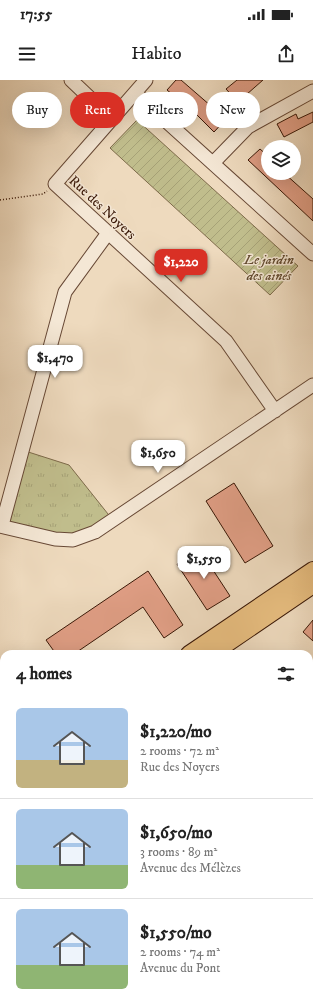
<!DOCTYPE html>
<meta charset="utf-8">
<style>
:root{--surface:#fff;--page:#f6f6f6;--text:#222;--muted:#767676;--line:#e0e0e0;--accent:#d93025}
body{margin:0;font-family:"IM FELL DW Pica",serif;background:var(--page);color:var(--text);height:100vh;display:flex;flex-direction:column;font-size:15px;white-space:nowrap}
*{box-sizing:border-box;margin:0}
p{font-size:13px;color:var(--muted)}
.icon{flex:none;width:22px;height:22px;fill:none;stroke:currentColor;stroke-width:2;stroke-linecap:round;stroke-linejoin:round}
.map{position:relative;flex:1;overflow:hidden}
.drawer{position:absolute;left:0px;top:570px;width:313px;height:356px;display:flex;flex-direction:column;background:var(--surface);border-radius:12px 12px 0 0;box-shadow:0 4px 16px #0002}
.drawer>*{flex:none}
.top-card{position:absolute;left:12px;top:12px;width:289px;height:36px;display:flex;gap:8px}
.controls{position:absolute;left:261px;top:60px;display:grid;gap:8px}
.controls a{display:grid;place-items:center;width:40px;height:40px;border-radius:50%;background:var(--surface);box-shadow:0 4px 16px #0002;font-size:20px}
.price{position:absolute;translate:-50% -34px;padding:0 9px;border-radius:8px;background:#fff;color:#222;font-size:13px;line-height:26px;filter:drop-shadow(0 1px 2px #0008)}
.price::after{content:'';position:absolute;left:50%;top:24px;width:12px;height:9px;margin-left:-6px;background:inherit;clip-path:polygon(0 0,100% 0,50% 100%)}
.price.selected{background:var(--accent);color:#fff}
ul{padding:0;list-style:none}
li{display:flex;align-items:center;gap:12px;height:100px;padding:0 16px}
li+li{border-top:1px solid var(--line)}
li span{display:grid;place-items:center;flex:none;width:112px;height:80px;border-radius:6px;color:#555}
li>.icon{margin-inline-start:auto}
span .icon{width:48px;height:48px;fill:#fffc;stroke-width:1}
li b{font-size:17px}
h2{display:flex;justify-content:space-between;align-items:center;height:48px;padding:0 16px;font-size:17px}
.pill{padding:0 14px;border-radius:18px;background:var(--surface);box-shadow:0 4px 16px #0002;font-size:14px;line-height:36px}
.pill.selected{background:var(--accent);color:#fff}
.status{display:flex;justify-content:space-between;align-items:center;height:28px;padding:0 20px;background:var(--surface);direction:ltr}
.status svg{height:11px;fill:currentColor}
header{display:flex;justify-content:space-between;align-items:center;height:52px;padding:0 16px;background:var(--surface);font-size:18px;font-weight:600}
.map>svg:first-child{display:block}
.grass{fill:url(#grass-tufts);stroke:#7d6a4a}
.garden{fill:url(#garden-furrows);stroke:#7d6a4a}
.building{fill:#e19f86;stroke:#3a1807}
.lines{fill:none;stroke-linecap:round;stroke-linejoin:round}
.minor-casing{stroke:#674835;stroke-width:15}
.major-casing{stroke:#3a1807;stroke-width:18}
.highway-casing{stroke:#3a1807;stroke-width:21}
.path{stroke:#3a1807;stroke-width:1.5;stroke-dasharray:1 2;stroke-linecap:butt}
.minor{stroke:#f4e7d5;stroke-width:13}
.major{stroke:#e7bd7f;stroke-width:16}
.highway{stroke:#e7bd7f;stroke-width:19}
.labels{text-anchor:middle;stroke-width:3;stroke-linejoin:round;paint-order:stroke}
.street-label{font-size:14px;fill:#3a1807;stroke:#f4e7d5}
.park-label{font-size:14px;font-style:italic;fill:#624a2f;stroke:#f4e7d5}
</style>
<div class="status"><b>17:55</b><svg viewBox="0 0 49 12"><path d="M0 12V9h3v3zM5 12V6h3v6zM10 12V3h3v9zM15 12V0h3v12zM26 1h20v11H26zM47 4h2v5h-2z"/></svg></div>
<header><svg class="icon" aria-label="menu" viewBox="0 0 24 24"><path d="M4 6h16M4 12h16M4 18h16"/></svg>Habito<svg class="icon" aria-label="share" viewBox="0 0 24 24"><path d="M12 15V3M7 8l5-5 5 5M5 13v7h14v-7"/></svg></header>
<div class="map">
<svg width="313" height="926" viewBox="0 0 313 926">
<defs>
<pattern id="grass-tufts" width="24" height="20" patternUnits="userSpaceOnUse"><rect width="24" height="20" fill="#c0bd8c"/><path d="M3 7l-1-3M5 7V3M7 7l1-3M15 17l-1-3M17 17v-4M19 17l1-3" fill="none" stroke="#a6a277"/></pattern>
<pattern id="garden-furrows" width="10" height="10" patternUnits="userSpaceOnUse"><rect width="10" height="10" fill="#c0bd8c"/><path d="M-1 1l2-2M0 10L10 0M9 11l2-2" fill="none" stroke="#a6a277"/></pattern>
</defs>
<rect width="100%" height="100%" fill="#eedabe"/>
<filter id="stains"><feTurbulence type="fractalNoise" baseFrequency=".005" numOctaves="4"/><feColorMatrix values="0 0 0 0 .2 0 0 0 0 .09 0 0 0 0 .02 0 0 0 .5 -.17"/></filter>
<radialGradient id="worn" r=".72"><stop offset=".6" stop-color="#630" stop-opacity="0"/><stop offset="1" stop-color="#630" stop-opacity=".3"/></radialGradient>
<path class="grass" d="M22 370 69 385 112 439 73 460 4 444Z
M4 724V767L0 772V726Z"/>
<path class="garden" d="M137 40 298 186 270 215 110 68Z"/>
<path class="building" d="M176 0H181L226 39 214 52 195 33 167 10Z
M237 0H263L238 22 226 9Z
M313 32V42L284 57 277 44 296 34 298 39Z
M260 69 268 76V93H284L313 119V141L248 80Z
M234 403 273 466 245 483 206 421Z
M200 470 230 516 207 530 177 484Z
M148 491 183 545 164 558 143 527 74 574H56L46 560Z
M313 540V561L303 552Z"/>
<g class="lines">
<g class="minor-casing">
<path id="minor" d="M71 0 112 39
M146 0 55 104 226 261 275 331
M135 13 313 174
M213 83 248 47 313 11
M2 445 65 212 108 153
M0 446 55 459 73 460 95 452 313 305
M0 671 4 677
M0 780 4 776
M0 920 3 926"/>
</g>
<g class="major-casing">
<path id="major" d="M189 574 313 490
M212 574 313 505
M0 702 4 700
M0 718 4 716
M255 922 260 926"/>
</g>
<g class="highway-casing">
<path id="highway" d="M0 732 4 731"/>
</g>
<path class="path" d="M0 120 43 114 47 111"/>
<use href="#minor" class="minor"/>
<use href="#major" class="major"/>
<use href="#highway" class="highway"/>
</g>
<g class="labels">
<g class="street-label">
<text transform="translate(103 127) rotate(43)" y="5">Rue des Noyers</text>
</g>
<g class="park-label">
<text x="269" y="184">Le jardin<tspan x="269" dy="16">des ainés</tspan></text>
</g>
</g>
<rect width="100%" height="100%" filter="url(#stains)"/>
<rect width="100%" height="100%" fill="url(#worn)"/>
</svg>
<div class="controls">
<a><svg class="icon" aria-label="layers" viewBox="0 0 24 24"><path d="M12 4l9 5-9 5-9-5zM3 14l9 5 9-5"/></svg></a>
</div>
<b class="price selected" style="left:181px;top:203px">$1,220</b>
<b class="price" style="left:55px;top:299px">$1,470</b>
<b class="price" style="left:158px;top:394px">$1,650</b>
<b class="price" style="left:204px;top:500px">$1,550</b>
<div class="top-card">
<a class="pill">Buy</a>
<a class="pill selected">Rent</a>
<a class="pill">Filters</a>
<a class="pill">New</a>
</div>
<section class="drawer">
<h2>4 homes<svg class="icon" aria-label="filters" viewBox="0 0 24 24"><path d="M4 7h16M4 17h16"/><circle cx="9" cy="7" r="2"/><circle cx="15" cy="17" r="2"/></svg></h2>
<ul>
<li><span style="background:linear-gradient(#a9c7e8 65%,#c2b280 0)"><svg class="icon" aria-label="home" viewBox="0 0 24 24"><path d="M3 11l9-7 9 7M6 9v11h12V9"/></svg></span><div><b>$1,220/mo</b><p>2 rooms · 72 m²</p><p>Rue des Noyers</p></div></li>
<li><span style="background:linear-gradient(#a9c7e8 70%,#8fb573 0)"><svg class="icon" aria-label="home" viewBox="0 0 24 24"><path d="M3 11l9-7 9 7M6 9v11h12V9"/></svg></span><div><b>$1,650/mo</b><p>3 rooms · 89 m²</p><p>Avenue des Mélèzes</p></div></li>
<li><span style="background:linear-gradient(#a9c7e8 70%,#8fb573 0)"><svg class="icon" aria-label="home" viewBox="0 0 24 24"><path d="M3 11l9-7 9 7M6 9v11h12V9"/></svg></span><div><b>$1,550/mo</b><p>2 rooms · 74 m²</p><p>Avenue du Pont</p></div></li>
</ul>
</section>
</div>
